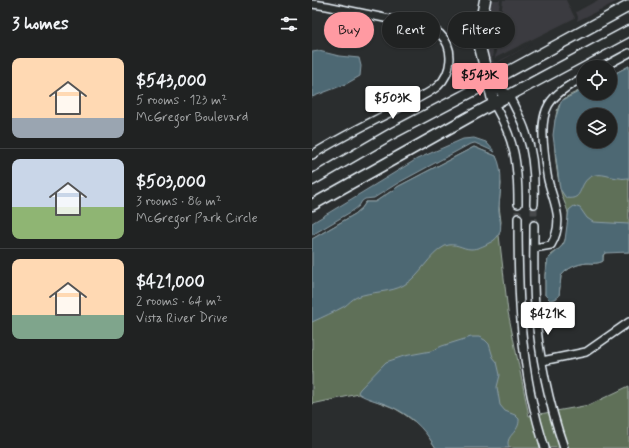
<!DOCTYPE html>
<meta charset="utf-8">
<style>
:root{--surface:#202222;--page:#282a2a;--text:#f1f3f6;--muted:#a2a4a5;--line:#3d3f40;--accent:#ff9aa2}
body{margin:0;font-family:Mynerve,sans-serif;background:var(--page);color:var(--text);height:100vh;display:flex;flex-direction:column;font-size:15px;white-space:nowrap}
*{box-sizing:border-box;margin:0}
p{font-size:13px;color:var(--muted)}
.icon{flex:none;width:22px;height:22px;fill:none;stroke:currentColor;stroke-width:2;stroke-linecap:round;stroke-linejoin:round}
.map{position:relative;flex:1;overflow:hidden}
.details{display:flex;flex-direction:column;background:var(--surface);width:312px}
.details>*{flex:none}
.banner{position:absolute;left:12px;top:12px;width:245px;height:36px;display:flex;gap:8px}
.tools{position:absolute;left:265px;top:60px;display:grid;gap:8px}
.tools a{display:grid;place-items:center;width:40px;height:40px;border-radius:50%;background:var(--surface);box-shadow:0 1px 3px #0004,0 0 0 1px var(--line);font-size:20px}
.price{position:absolute;translate:-50% -34px;padding:0 9px;border-radius:4px;background:#fff;color:#222;font-size:13px;line-height:26px;filter:drop-shadow(0 1px 2px #0008)}
.price::after{content:'';position:absolute;left:50%;top:24px;width:12px;height:9px;margin-left:-6px;background:inherit;clip-path:polygon(0 0,100% 0,50% 100%)}
.price.active{background:var(--accent);color:#111}
ul{padding:0;list-style:none}
li{display:flex;align-items:center;gap:12px;height:100px;padding:0 12px}
li+li{border-top:1px solid var(--line)}
li span{display:grid;place-items:center;flex:none;width:112px;height:80px;border-radius:8px;color:#555}
li>.icon{margin-inline-start:auto}
span .icon{width:48px;height:48px;fill:#fffc;stroke-width:1}
li b{font-size:17px}
h2{display:flex;justify-content:space-between;align-items:center;height:48px;padding:0 12px;font-size:17px}
.pill{padding:0 14px;border-radius:18px;background:var(--surface);box-shadow:0 1px 3px #0004,0 0 0 1px var(--line);font-size:14px;line-height:36px}
.pill.active{background:var(--accent);color:#111}
main{display:flex;flex:1;min-height:0}
.map>svg:first-child{display:block}
.built{fill:#3b3a3f}
.green{fill:#5e6f58;stroke:#a3b0a8;fill-rule:evenodd}
.water{fill:#4e6873;stroke:#8c9fa8;fill-rule:evenodd}
.lines{fill:none;stroke-linecap:round;stroke-linejoin:round}
.street-tunnel{stroke:#464a4c;stroke-width:7;stroke-dasharray:7 3.5;stroke-linecap:butt}
.street-casing{stroke:#e8f1f8;stroke-width:10}
.secondary-casing{stroke:#e8f1f8;stroke-width:13}
.street{stroke:#2a2d2e;stroke-width:7}
.secondary{stroke:#2a2d2e;stroke-width:10}
</style>
<main>
<section class="details">
<h2>3 homes<svg class="icon" aria-label="filters" viewBox="0 0 24 24"><path d="M4 7h16M4 17h16"/><circle cx="9" cy="7" r="2"/><circle cx="15" cy="17" r="2"/></svg></h2>
<ul>
<li><span style="background:linear-gradient(#ffd9b3 75%,#9aa5b1 0)"><svg class="icon" aria-label="home" viewBox="0 0 24 24"><path d="M3 11l9-7 9 7M6 9v11h12V9"/></svg></span><div><b>$543,000</b><p>5 rooms · 123 m²</p><p>McGregor Boulevard</p></div></li>
<li><span style="background:linear-gradient(#c9d6e8 60%,#8fb573 0)"><svg class="icon" aria-label="home" viewBox="0 0 24 24"><path d="M3 11l9-7 9 7M6 9v11h12V9"/></svg></span><div><b>$503,000</b><p>3 rooms · 86 m²</p><p>McGregor Park Circle</p></div></li>
<li><span style="background:linear-gradient(#ffd9b3 70%,#7fa58c 0)"><svg class="icon" aria-label="home" viewBox="0 0 24 24"><path d="M3 11l9-7 9 7M6 9v11h12V9"/></svg></span><div><b>$421,000</b><p>2 rooms · 64 m²</p><p>Vista River Drive</p></div></li>
</ul>
</section>
<div class="map">
<svg width="317" height="448" viewBox="0 0 317 448">
<rect width="100%" height="100%" fill="#2a2d2e"/>
<filter id="ink" filterUnits="userSpaceOnUse"><feTurbulence type="fractalNoise" baseFrequency=".025" numOctaves="2"/><feDisplacementMap in="SourceGraphic" scale="8" xChannelSelector="R" yChannelSelector="G"/><feConvolveMatrix kernelMatrix="1 2 1 2 8 2 1 2 1" color-interpolation-filters="sRGB"/></filter>
<g filter="url(#ink)">
<path class="built" d="M177 0H188L180 58 182 62H185L220 44 176 68 171 43Z
M191 0H254L263 18 183 58Z
M286 0H308L265 21 266 17 264 12Z"/>
<path class="green" d="M317 66V252C312 252 295 250 292 254 291 256 291 259 291 261 286 264 281 263 275 263 265 264 255 268 249 276L247 296 242 299 238 300 233 295C234 284 231 269 236 259 238 254 244 252 247 249 256 241 256 226 256 215 257 211 250 198 249 192 244 172 237 119 249 102 253 96 265 92 272 89V93H298V76ZM272 115H298V141H272Z
M162 147 184 156 186 163 189 184 187 206 189 222 187 235 196 312 217 416 277 405 317 386V448H124L110 427 92 414 82 408 47 394 0 404V239L43 214 50 208 54 202H63L87 186Z"/>
<path class="water" d="M7 51 27 56 47 58 49 66 48 76 34 84 0 97V52Z
M317 66V178C314 178 310 179 308 178 298 178 290 172 280 176 265 183 273 201 254 198L248 189 241 135 243 120 249 101 272 89V93H298V76ZM272 115H298V141H272Z
M162 138 174 142 183 152 163 143 158 144 86 183 62 198 53 199 50 201 47 206 42 210 0 235V223L105 159 151 139Z
M162 147 184 156C192 171 188 191 187 207 186 216 192 227 186 236 184 239 180 242 177 243 172 246 165 249 159 249 150 249 144 242 133 246 117 254 108 276 92 285 79 293 59 291 45 297 40 299 37 303 33 306 22 312 11 317 0 322V239L43 214 50 208 54 202H63L87 186Z
M262 206 268 208 275 218 281 222 317 224V252L293 253 291 255V261C286 264 281 263 275 263 265 264 255 268 249 276L247 296 242 299 238 300 233 295V275L236 259 251 245 253 240 257 210Z
M159 337H167L173 340 177 344 181 357 185 362 188 375 185 387 188 405 193 411 203 415 207 419C208 433 192 435 197 448H124C111 427 97 413 73 404 65 401 55 399 47 394L46 392 48 389 74 362 92 356 119 351 130 346Z"/>
<g class="lines">
<path class="street-tunnel" d="M206 218V204
M222 225V204"/>
<g class="street-casing">
<path id="street" d="M0 4 15 6 111 26C117 28 123 30 128 34 143 48 140 73 126 86 114 96 97 102 83 110 55 124 27 138 0 155
M291 67 317 53
M197 96C203 108 210 120 214 133 222 156 223 179 222 204
M182 104C203 141 206 162 206 204
M206 218C206 297 208 372 233 448
M222 225C222 252 221 280 223 307 226 353 237 405 252 448
M222 248 239 245C253 221 242 204 236 180 234 170 233 160 232 150 227 108 236 96 272 77
M230 361 274 352 317 322"/>
</g>
<g class="secondary-casing">
<path id="secondary" d="M173 0 169 21 167 43 182 104
M176 83 197 96
M0 180 81 133 176 83 317 6
M0 205 157 117 317 31"/>
</g>
<use href="#street" class="street"/>
<use href="#secondary" class="secondary"/>
</g>
</g>
</svg>
<div class="tools">
<a><svg class="icon" aria-label="locate" viewBox="0 0 24 24"><circle cx="12" cy="12" r="6"/><path d="M12 2v4M12 18v4M2 12h4M18 12h4"/></svg></a>
<a><svg class="icon" aria-label="layers" viewBox="0 0 24 24"><path d="M12 4l9 5-9 5-9-5zM3 14l9 5 9-5"/></svg></a>
</div>
<b class="price active" style="left:168px;top:97px">$543K</b>
<b class="price" style="left:81px;top:120px">$503K</b>
<b class="price" style="left:236px;top:336px">$421K</b>
<div class="banner">
<a class="pill active">Buy</a>
<a class="pill">Rent</a>
<a class="pill">Filters</a>
</div>
</div>
</main>
